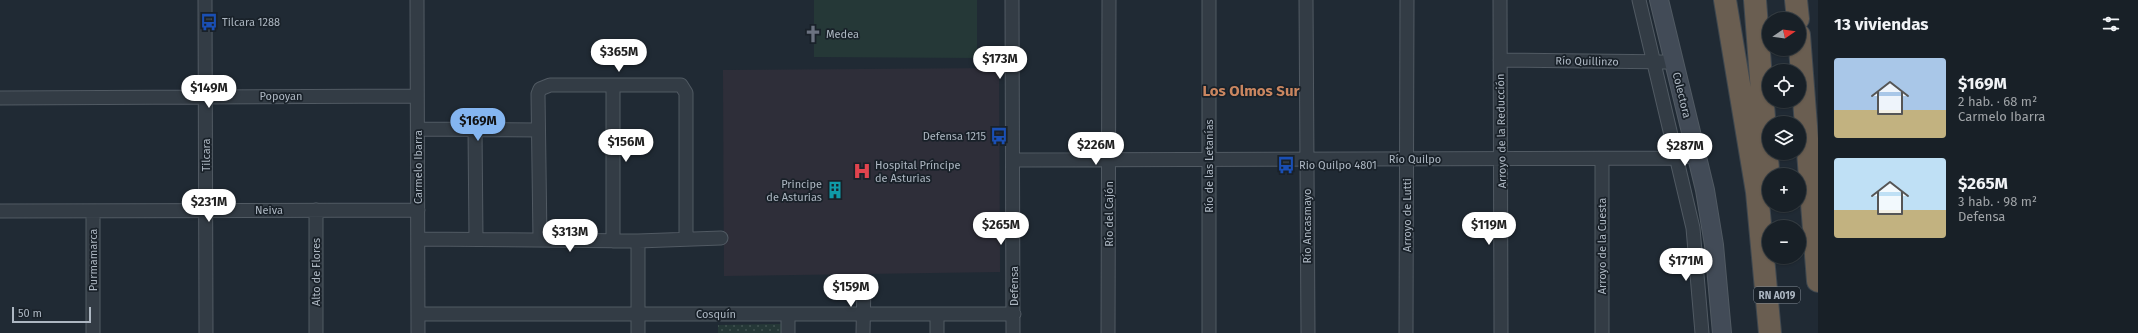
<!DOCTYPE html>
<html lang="es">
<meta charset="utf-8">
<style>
:root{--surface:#182027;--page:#21282f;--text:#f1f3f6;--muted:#9fa3a7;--line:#363e44;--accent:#84b5f0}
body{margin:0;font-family:"Fira Sans",sans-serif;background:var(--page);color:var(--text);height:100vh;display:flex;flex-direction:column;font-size:15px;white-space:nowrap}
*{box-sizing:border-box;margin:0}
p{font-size:13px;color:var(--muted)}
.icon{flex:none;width:22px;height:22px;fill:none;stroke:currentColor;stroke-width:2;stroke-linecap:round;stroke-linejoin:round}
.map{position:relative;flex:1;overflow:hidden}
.details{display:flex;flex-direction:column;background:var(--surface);width:320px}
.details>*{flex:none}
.needle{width:26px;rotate:77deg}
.controls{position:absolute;left:1762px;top:12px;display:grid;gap:8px}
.controls a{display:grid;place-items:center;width:44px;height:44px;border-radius:50%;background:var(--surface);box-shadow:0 1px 3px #0004,0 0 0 1px var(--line);font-size:20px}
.scale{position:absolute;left:12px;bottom:10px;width:79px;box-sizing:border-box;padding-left:4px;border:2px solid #adb7c2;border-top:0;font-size:11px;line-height:14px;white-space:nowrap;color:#adb7c2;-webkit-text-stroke:3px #192129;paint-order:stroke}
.price{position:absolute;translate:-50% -34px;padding:0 9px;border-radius:14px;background:#fff;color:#222;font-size:13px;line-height:26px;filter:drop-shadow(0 1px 2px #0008)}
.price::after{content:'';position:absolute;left:50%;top:24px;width:12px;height:9px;margin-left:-6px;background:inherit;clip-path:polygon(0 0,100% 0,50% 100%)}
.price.current{background:var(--accent);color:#111}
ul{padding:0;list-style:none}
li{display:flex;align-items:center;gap:12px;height:100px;padding:0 16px}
li span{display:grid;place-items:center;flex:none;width:112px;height:80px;border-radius:4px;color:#555}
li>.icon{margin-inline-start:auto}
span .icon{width:48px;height:48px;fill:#fffc;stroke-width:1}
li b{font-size:17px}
h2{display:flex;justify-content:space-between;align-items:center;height:48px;padding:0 16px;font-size:17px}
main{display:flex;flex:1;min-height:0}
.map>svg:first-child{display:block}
.medical{fill:#2e2e39}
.park{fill:url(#park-dots)}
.pitch{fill:#253837}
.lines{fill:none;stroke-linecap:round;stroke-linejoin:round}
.street-casing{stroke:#515a63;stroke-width:15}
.secondary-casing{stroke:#515a63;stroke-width:20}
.highway-casing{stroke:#3e474f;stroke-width:24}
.street{stroke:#333c45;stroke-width:13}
.secondary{stroke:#424b57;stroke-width:18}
.highway{stroke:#6a5e51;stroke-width:22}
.labels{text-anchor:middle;stroke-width:3.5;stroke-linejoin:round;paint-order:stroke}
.shield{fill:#192129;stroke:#818a94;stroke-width:1}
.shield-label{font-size:10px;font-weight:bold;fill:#adb7c2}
.poi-label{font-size:11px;fill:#adb7c2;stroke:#192129;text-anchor:start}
.street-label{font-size:11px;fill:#adb7c2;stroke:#192129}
.district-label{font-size:15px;font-weight:bold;fill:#ca8660;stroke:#192129}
</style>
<main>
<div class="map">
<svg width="1818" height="333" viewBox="0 0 1818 333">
<defs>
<pattern id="park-dots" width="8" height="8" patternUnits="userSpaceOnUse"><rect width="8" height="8" fill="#253837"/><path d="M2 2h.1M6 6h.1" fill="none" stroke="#425352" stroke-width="1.8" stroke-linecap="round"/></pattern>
</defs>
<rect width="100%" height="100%" fill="#202a34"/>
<path class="medical" d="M999 68 1000 272 724 276 723 70Z"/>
<path class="park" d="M785 324 786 333H718V325Z"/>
<path class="pitch" d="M814 0H977V58L814 57Z"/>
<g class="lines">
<g class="street-casing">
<path id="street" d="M205 0 206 333
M417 0 418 333
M1012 0 1013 333
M1209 0V333
M1306 0 1308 333
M1500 0 1501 333
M1639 0 1693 228 1702 333
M1500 60 1674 62
M613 85V241
M0 98 417 96
M418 129 538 130
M475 129 476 239
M1602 159V333
M1013 160 1676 158 1697 155
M0 211 418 210
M418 239 638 241 721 238
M540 240 538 94 540 89 550 85H681L686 93V238
M418 314H1014
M788 314V333
M93 333V211
M316 333V210
M638 333V241
M863 333 864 283
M937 333V314
M1108 333 1109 0
M1406 333 1407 0"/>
</g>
<g class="secondary-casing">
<path id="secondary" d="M1659 0 1705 190 1714 245 1722 333"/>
</g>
<g class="highway-casing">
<path id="highway" d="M1725 0 1757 192 1770 333
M1755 0 1769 183
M1796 0 1798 19
M1799 35 1818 281"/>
</g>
<use href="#street" class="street"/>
<use href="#secondary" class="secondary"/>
<use href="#highway" class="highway"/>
</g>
<defs>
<g id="bus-bare" transform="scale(1.38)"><path d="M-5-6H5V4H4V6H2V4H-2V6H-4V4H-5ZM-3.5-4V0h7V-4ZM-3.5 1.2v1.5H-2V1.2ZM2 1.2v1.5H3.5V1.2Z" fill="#1a4fb4" stroke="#192129" stroke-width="2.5" paint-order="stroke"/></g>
<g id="church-bare" transform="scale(1.38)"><path d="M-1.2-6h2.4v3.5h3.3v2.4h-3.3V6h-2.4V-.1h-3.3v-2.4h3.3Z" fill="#6b7280" stroke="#192129" stroke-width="2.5" paint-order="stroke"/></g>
<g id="hospital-bare" transform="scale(1.38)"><path d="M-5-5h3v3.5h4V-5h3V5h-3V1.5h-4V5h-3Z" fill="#e0444e" stroke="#192129" stroke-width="2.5" paint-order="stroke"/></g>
<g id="building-bare" transform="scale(1.38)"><path d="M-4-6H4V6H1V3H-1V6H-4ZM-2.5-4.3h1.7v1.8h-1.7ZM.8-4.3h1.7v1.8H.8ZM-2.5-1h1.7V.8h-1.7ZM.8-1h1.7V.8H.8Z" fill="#0f9aa8" stroke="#192129" stroke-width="2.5" paint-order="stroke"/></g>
</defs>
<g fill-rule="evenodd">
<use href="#bus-bare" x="209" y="22"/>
<use href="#church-bare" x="813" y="34"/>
<use href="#bus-bare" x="999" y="136"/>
<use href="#bus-bare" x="1286" y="165"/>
<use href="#hospital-bare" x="862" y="171"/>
<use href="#building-bare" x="835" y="190"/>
</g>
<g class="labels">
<rect class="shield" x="1754" y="287" width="46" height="16" rx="3"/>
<g class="shield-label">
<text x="1777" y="299">RN A019</text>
</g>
<g class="poi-label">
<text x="222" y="26">Tilcara 1288</text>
<text x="826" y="38">Medea</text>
<text x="986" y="140" text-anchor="end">Defensa 1215</text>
<text x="875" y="169">Hospital Príncipe<tspan x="875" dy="13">de Asturias</tspan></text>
<text x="1299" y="169">Rio Quilpo 4801</text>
<text x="822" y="188" text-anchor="end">Principe<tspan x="822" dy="13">de Asturias</tspan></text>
</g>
<g class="street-label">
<text transform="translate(1587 61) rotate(1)" y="4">Río Quillinzo</text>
<text transform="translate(1682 95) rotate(76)" y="4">Colectora</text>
<text x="281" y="100">Popoyan</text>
<text transform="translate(1501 131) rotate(-91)" y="4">Arroyo de la Reducción</text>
<text transform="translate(206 155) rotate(-90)" y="4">Tilcara</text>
<text x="1415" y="163">Río Quilpo</text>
<text transform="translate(1209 166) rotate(-90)" y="4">Río de las Letanías</text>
<text transform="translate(418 167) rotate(-90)" y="4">Carmelo Ibarra</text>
<text x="269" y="214">Neiva</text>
<text transform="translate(1109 214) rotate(-90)" y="4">Río del Cajón</text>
<text transform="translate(1407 215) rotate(-90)" y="4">Arroyo de Lutti</text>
<text transform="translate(1307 226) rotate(-90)" y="4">Río Ancasmayo</text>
<text transform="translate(1602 246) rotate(-90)" y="4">Arroyo de la Cuesta</text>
<text transform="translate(93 260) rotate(-90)" y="4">Purmamarca</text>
<text transform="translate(316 272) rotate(-90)" y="4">Alto de Flores</text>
<text transform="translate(1014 286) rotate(-90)" y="4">Defensa</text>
<text x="716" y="318">Cosquín</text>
</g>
<g class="district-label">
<text x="1251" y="96">Los Olmos Sur</text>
</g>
</g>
</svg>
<div class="controls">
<a><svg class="needle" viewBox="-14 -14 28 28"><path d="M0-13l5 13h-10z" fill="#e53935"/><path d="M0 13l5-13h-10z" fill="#9fa3a7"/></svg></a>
<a><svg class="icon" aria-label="locate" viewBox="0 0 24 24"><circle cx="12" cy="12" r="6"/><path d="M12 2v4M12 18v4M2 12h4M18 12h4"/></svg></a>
<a><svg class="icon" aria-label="layers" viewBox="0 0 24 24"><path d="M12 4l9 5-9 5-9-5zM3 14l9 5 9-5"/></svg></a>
<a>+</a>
<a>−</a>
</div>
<div class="scale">50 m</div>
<b class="price" style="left:619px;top:73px">$365M</b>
<b class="price" style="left:1000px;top:80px">$173M</b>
<b class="price" style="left:209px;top:109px">$149M</b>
<b class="price current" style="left:478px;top:142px">$169M</b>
<b class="price" style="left:626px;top:163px">$156M</b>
<b class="price" style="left:1096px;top:166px">$226M</b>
<b class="price" style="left:1685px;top:167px">$287M</b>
<b class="price" style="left:209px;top:223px">$231M</b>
<b class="price" style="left:1001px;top:246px">$265M</b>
<b class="price" style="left:1489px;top:246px">$119M</b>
<b class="price" style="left:570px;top:253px">$313M</b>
<b class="price" style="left:1686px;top:282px">$171M</b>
<b class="price" style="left:851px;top:308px">$159M</b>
</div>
<section class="details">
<h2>13 viviendas<svg class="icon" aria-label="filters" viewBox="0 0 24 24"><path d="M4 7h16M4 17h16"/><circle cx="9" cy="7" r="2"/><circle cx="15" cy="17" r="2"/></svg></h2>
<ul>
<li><span style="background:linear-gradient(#a9c7e8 65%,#c2b280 0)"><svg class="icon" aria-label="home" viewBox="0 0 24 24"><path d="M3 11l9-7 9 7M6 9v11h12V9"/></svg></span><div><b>$169M</b><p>2 hab. · 68 m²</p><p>Carmelo Ibarra</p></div></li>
<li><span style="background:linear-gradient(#bfe0f5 65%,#c2b280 0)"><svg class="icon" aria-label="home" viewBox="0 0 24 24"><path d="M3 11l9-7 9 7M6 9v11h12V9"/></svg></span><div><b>$265M</b><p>3 hab. · 98 m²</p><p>Defensa</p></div></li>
</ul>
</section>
</main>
